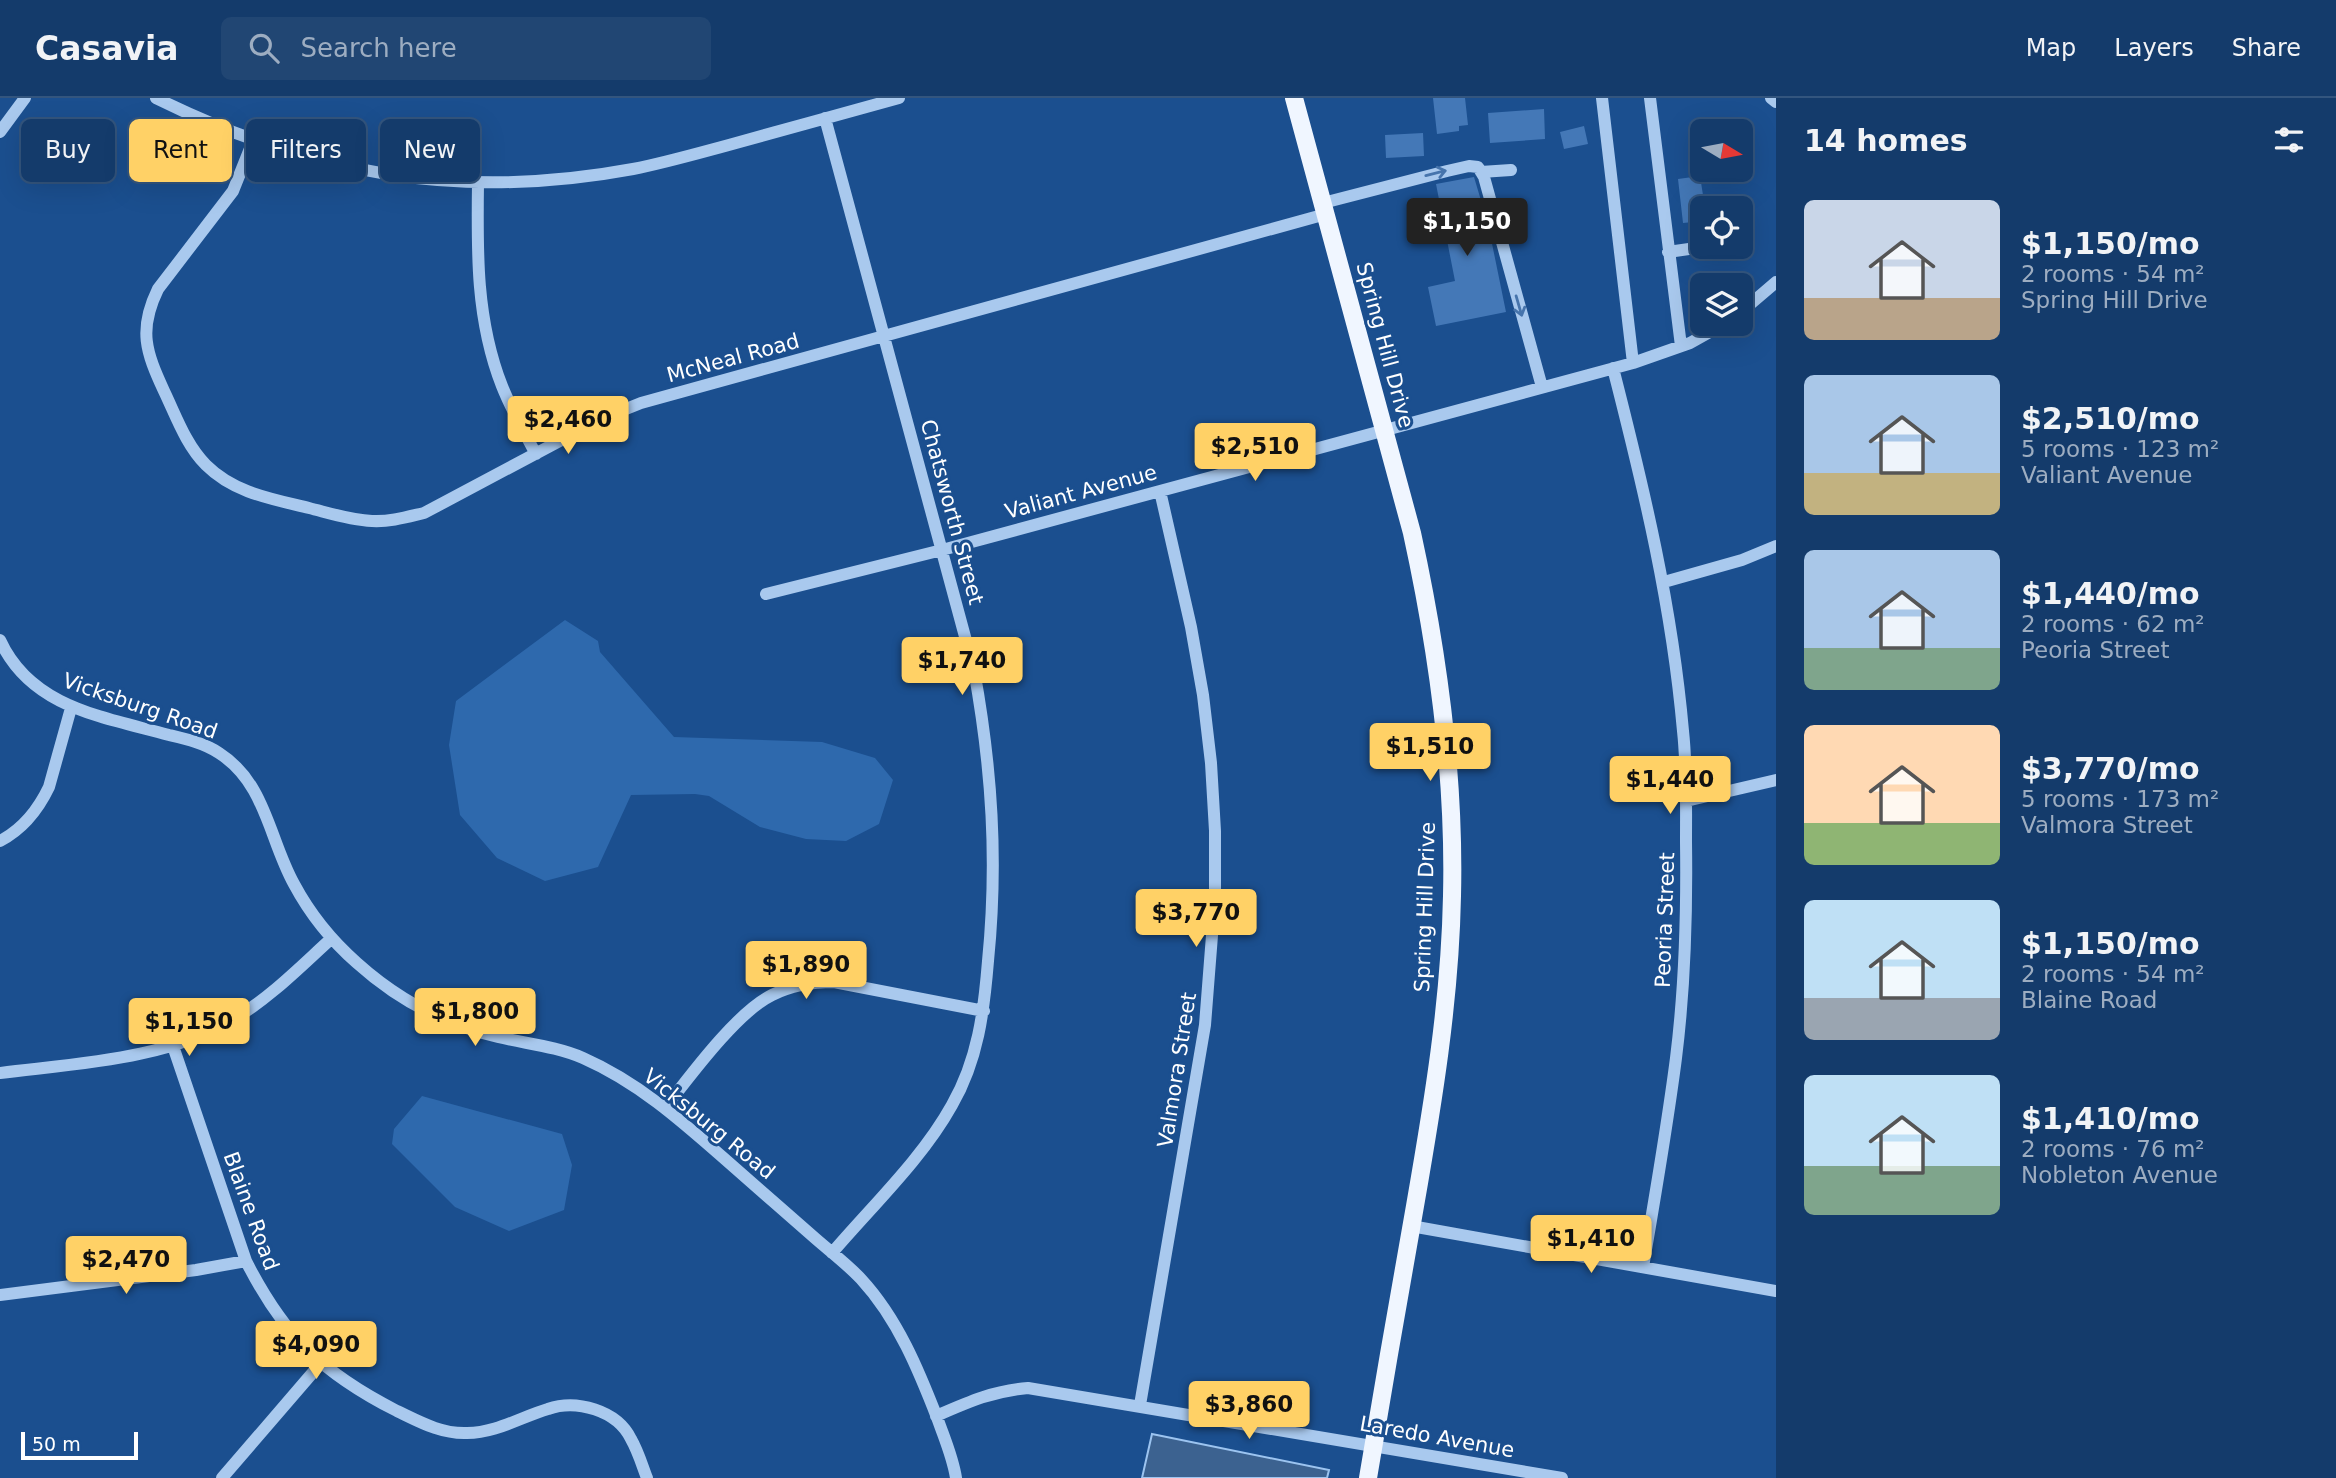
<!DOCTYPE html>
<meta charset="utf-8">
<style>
:root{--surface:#143b6b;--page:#214673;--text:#f1f3f6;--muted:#9dadc1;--line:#33557e;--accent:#ffd166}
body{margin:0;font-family:"DejaVu Sans",sans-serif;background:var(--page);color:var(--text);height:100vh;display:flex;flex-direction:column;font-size:26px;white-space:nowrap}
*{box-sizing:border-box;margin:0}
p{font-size:23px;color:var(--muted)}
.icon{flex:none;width:38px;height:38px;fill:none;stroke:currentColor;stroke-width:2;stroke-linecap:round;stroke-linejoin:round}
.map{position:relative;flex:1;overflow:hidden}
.side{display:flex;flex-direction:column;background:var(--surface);width:560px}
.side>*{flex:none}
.guide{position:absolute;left:21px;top:21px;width:665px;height:63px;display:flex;gap:14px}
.needle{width:46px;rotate:100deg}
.fabs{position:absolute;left:1690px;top:21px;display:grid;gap:14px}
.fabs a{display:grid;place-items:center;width:63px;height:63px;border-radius:10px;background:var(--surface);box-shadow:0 7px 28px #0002,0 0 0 2px var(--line);font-size:35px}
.scale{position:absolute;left:21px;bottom:18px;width:117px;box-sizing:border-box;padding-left:7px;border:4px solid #fff;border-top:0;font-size:19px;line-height:24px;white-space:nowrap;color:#fff;-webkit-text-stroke:5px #1b4f8f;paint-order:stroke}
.price{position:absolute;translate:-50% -60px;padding:0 16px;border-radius:7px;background:var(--accent);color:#111;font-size:23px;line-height:46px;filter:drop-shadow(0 2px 4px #0008)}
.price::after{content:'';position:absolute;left:50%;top:42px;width:21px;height:16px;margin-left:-10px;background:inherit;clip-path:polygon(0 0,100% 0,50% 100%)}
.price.current{background:#222;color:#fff}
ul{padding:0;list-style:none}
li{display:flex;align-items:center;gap:21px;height:175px;padding:0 28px}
li span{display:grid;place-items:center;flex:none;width:196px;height:140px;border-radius:10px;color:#555}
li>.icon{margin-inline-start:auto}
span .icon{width:84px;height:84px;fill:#fffc;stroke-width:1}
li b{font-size:30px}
h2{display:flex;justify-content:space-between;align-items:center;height:84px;padding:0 28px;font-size:30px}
.pill{padding:0 24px;border-radius:10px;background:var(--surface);box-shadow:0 7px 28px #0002,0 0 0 2px var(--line);font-size:24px;line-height:63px}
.pill.current{background:var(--accent);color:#111}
header{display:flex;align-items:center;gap:42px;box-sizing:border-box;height:98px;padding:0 35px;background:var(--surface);border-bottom:2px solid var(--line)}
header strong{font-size:33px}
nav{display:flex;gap:38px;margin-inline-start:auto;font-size:24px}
.search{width:490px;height:63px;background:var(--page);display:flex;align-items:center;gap:18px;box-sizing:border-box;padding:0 24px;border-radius:10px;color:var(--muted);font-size:26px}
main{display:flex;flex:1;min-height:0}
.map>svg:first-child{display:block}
.green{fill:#2e69ad}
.water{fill:#3c6290;stroke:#9cc4f0;stroke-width:2}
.building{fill:#4478b7}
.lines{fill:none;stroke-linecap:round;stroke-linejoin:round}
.minor{stroke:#a9c9ee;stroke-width:12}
.major{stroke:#f0f6ff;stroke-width:18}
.oneway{stroke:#4674ac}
.labels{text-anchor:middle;stroke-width:6;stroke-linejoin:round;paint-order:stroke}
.street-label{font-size:21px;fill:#fff;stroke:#1b4f8f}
</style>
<header>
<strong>Casavia</strong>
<div class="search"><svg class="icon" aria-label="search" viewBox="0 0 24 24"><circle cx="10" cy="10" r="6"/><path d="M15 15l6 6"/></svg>Search here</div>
<nav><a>Map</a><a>Layers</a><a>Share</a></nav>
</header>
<main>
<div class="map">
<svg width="1776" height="1380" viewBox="0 0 1776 1380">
<rect width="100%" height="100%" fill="#1b4f8f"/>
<path class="green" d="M565 522 598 543 600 554 674 639 822 644 875 660 893 682 879 726 846 743 806 741 760 729 709 698 695 696 631 697 598 769 545 783 497 760 460 717 449 647 456 603Z
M422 998 562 1036 572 1067 564 1112 509 1133 455 1109 392 1046 394 1031Z"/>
<path class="water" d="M1152 1336 1329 1372 1327 1380H1142Z"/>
<path class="building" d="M1433 0H1465L1468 27 1459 28V33L1437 36Z
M1544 11 1545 41 1490 45 1488 15Z
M1584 28 1588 46 1564 51 1560 34Z
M1423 35 1424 58 1386 60 1385 37Z
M1700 78 1705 110H1703V123L1683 125 1678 81Z
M1474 79 1488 126 1506 214 1436 228 1428 189 1455 183 1436 86Z"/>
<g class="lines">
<path class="minor" d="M156 0C312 77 461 103 633 71 668 64 702 54 736 45 790 30 845 15 899 0
M1602 0 1633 265
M1650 0 1681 248
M1771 0 1776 4
M825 20 974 572C992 671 998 763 988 863 984 913 978 962 952 1007 922 1061 873 1107 832 1155
M0 34 25 0
M253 43 233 93 158 191C138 232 146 254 164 293 176 318 186 347 206 367 234 395 272 401 309 410 329 415 350 422 372 423 390 424 407 419 424 415L601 321 641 305 1326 116
M1481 74 1511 72
M478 85C477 154 476 222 502 288 511 311 524 334 536 356
M1323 105 1447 73 1469 68 1478 69 1484 79 1542 289
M1741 143H1746
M1668 154 1703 149
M1741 214 1776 184
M1613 270C1644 391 1672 508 1683 633 1687 670 1686 707 1686 744 1687 816 1685 888 1676 960 1667 1030 1655 1099 1643 1169
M1664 484 1742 462 1776 448
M766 496 942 452 1633 265 1690 245 1724 226
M0 542C31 610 104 619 169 637 186 641 204 645 219 655 266 685 269 741 294 786 310 816 332 843 357 865 397 901 446 927 498 939 527 946 555 948 583 960 642 986 687 1028 735 1070 762 1094 789 1117 816 1141 831 1154 848 1167 861 1181 898 1221 919 1273 938 1322 945 1342 953 1360 956 1380
M1686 703 1776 682
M0 743C23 731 38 712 49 689L71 610
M173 948 246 1163C284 1238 322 1275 397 1313 420 1324 441 1336 467 1335 496 1335 521 1319 548 1311 576 1301 617 1312 631 1341 638 1353 642 1367 647 1380
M0 975C81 965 166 962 237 919 272 898 302 867 332 840
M665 1010C690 978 737 914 772 897 792 887 812 884 834 884L984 913
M1411 1128 1776 1193
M0 1197 196 1172 246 1163
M1140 1307 1205 927 1215 799V733L1211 665 1203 597 1191 529 1160 393
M936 1318C968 1304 992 1293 1028 1290L1562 1380
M222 1380 321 1265"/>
<path class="major" d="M1294 0 1412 435C1438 554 1455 675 1452 798 1450 903 1433 1005 1415 1108 1399 1199 1383 1289 1368 1380"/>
</g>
<defs><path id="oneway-shaft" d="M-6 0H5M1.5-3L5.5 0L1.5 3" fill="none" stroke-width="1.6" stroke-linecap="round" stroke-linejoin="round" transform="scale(1.75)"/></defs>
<g class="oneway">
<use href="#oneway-shaft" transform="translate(1436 75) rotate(-14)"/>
<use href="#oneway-shaft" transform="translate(1519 208) rotate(74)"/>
</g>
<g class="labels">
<g class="street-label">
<text transform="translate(1385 247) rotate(75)" y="7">Spring Hill Drive</text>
<text transform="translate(733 260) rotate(-15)" y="7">McNeal Road</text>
<text transform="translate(1081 394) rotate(-15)" y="7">Valiant Avenue</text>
<text transform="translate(952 414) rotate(75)" y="7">Chatsworth Street</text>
<text transform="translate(140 608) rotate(19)" y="7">Vicksburg Road</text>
<text transform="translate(1425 809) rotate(-88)" y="7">Spring Hill Drive</text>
<text transform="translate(1665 822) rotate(-88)" y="7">Peoria Street</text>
<text transform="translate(1177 972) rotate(-81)" y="7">Valmora Street</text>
<text transform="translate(709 1026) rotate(39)" y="7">Vicksburg Road</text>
<text transform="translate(251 1113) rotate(70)" y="7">Blaine Road</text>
<text transform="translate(1437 1339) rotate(10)" y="7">Laredo Avenue</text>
</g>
</g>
</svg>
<div class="fabs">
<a><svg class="needle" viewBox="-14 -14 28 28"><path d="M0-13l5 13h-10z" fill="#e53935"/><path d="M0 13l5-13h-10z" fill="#9dadc1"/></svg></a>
<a><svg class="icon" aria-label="locate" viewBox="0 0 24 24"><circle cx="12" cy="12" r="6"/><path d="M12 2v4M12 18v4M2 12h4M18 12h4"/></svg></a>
<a><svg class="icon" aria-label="layers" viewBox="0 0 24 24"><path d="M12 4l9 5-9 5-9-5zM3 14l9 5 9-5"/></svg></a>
</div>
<div class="scale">50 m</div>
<b class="price current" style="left:1467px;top:160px">$1,150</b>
<b class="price" style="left:568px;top:358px">$2,460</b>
<b class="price" style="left:1255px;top:385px">$2,510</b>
<b class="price" style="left:962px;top:599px">$1,740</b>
<b class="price" style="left:1430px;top:685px">$1,510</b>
<b class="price" style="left:1670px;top:718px">$1,440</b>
<b class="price" style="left:1196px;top:851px">$3,770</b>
<b class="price" style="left:806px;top:903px">$1,890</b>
<b class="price" style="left:475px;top:950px">$1,800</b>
<b class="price" style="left:189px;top:960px">$1,150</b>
<b class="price" style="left:1591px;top:1177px">$1,410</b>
<b class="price" style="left:126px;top:1198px">$2,470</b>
<b class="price" style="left:316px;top:1283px">$4,090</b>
<b class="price" style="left:1249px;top:1343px">$3,860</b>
<div class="guide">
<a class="pill">Buy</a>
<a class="pill current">Rent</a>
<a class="pill">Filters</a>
<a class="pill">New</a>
</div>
</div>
<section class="side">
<h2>14 homes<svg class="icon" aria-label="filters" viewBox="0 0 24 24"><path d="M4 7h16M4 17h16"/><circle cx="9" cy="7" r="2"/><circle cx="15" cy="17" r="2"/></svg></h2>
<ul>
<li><span style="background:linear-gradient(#c9d6e8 70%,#b9a48a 0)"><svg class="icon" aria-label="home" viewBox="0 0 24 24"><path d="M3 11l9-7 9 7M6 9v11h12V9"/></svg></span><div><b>$1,150/mo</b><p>2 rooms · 54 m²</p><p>Spring Hill Drive</p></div></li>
<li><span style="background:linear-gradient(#a9c7e8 70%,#c2b280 0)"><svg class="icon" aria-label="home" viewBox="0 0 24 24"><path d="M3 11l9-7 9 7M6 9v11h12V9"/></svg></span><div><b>$2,510/mo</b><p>5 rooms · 123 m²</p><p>Valiant Avenue</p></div></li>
<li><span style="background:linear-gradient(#a9c7e8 70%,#7fa58c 0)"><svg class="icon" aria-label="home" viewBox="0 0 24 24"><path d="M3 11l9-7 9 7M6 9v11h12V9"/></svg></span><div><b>$1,440/mo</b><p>2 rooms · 62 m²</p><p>Peoria Street</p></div></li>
<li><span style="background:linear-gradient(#ffd9b3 70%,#8fb573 0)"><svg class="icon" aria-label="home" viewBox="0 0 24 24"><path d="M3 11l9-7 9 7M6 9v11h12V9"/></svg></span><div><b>$3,770/mo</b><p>5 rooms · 173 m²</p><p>Valmora Street</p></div></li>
<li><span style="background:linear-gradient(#bfe0f5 70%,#9aa5b1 0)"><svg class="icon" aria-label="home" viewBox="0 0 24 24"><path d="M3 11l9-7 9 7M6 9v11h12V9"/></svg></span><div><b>$1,150/mo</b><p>2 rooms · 54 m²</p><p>Blaine Road</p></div></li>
<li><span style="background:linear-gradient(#bfe0f5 65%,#7fa58c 0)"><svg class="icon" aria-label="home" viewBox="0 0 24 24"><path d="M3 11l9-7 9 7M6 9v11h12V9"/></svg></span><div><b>$1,410/mo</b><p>2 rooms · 76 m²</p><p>Nobleton Avenue</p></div></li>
</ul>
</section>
</main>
